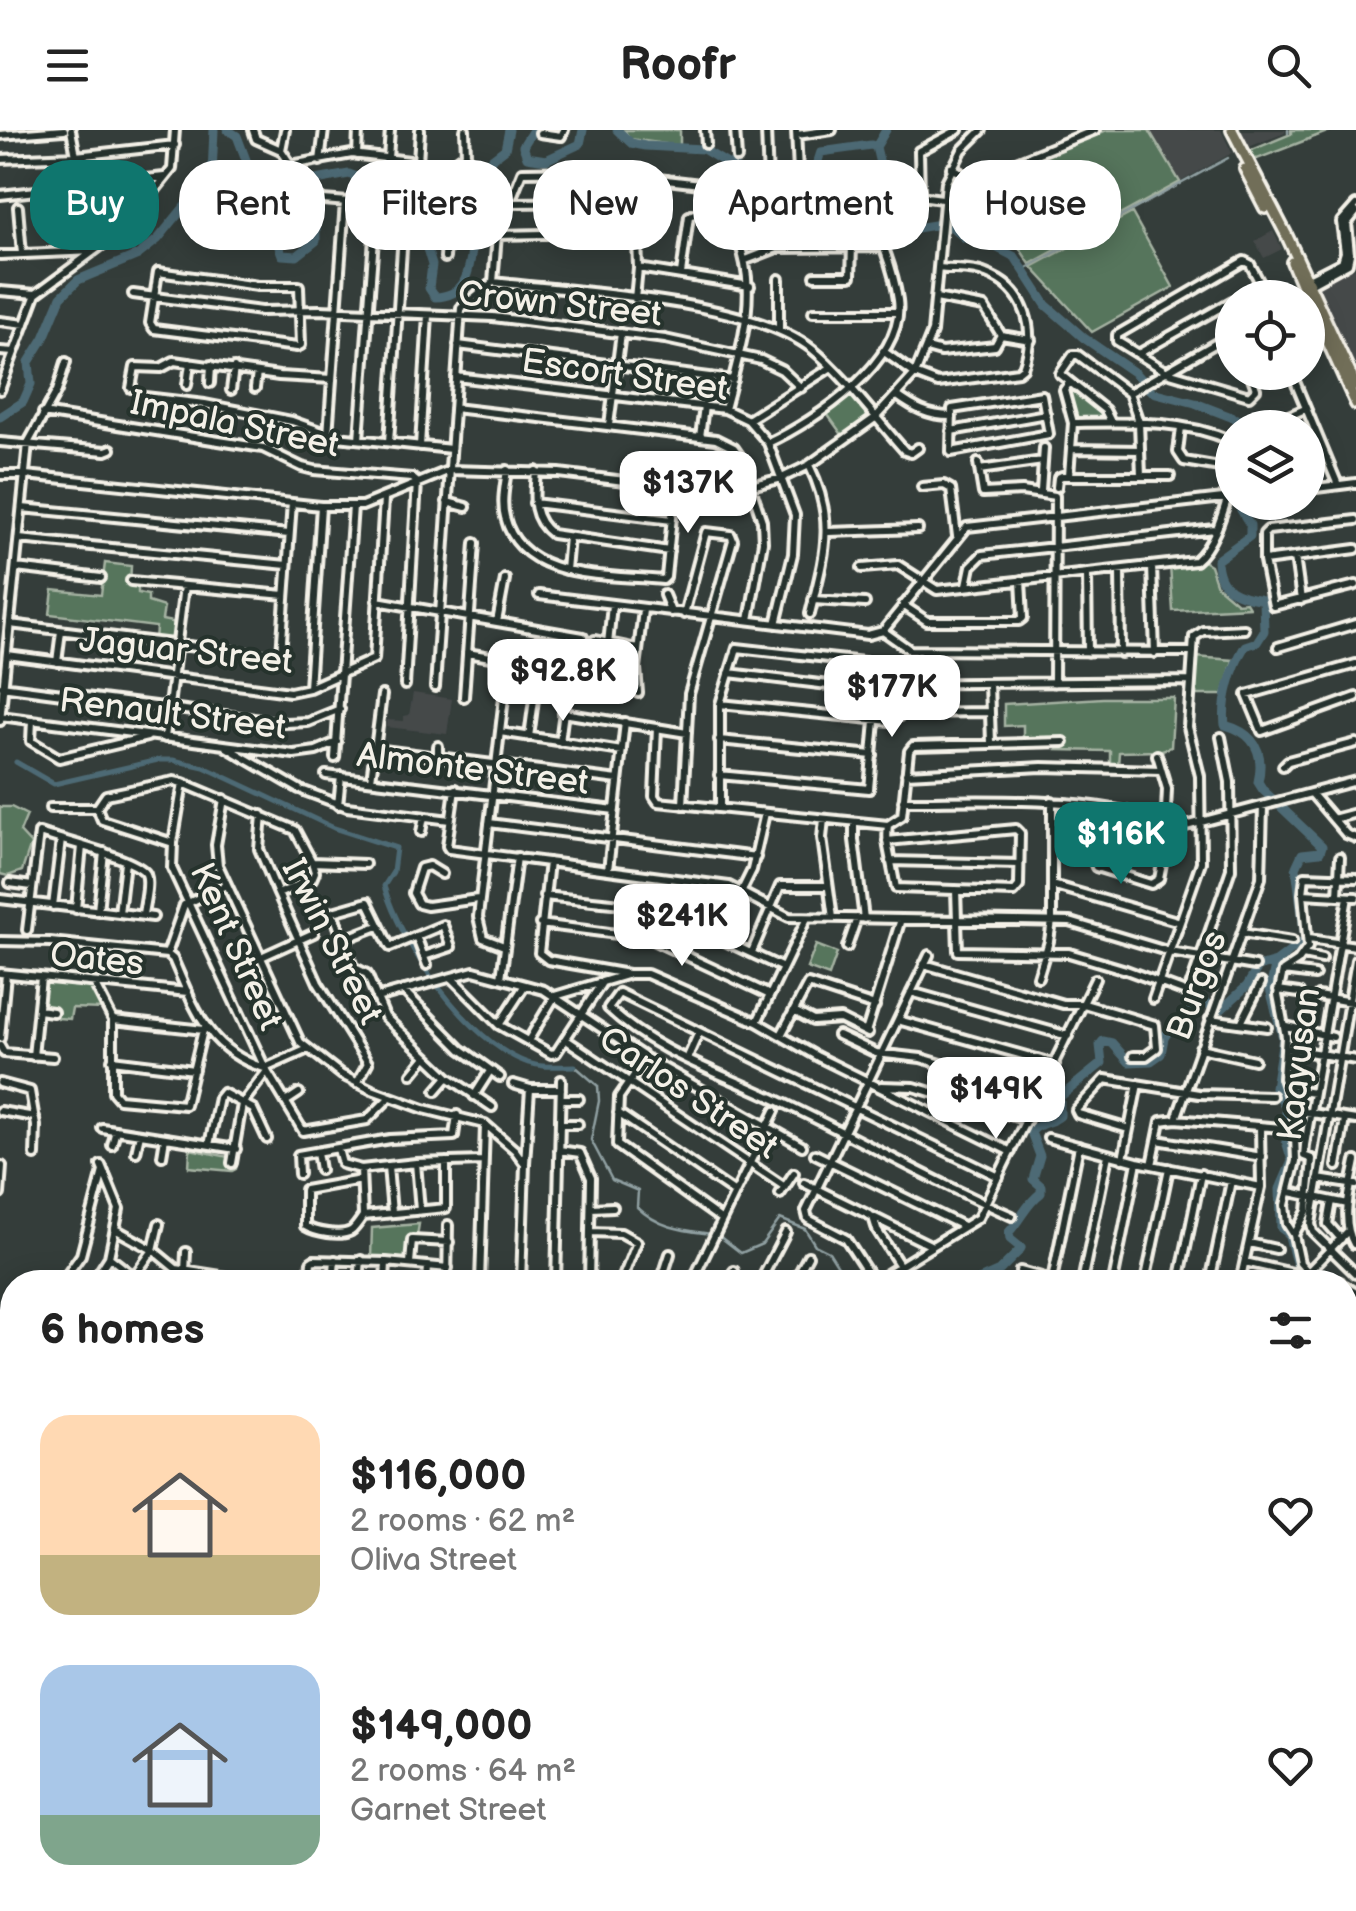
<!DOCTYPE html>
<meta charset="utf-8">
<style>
:root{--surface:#fff;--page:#f2f2f2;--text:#222;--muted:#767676;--accent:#0f766e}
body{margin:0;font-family:"Balsamiq Sans",sans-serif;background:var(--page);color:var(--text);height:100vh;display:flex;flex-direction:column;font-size:38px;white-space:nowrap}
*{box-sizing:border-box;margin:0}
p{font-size:32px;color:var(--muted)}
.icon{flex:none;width:55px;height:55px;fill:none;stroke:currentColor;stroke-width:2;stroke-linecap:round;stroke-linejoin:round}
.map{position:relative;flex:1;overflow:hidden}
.panel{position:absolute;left:0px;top:1140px;width:1358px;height:642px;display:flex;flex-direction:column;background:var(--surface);border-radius:40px 40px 0 0;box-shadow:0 5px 25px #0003}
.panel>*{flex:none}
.top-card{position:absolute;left:30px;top:30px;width:1298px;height:90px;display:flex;gap:20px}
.controls{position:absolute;left:1215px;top:150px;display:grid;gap:20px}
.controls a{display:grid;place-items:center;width:110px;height:110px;border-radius:50%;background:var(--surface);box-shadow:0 5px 25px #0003;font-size:50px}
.price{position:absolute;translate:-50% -85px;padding:0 22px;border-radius:20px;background:#fff;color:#222;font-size:32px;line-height:65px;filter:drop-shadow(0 2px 5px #0008)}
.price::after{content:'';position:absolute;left:50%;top:60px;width:30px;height:22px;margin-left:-15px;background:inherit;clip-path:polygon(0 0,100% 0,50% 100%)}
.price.selected{background:var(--accent);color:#fff}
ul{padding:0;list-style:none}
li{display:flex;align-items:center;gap:30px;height:250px;padding:0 40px}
li span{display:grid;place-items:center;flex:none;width:280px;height:200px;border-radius:30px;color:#555}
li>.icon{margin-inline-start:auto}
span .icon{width:120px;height:120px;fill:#fffc;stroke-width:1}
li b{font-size:42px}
h2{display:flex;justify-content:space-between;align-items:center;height:120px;padding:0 40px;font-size:42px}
.tag{padding:0 35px;border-radius:40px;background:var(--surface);box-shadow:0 5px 25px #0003;font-size:35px;line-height:90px}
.tag.selected{background:var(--accent);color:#fff}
header{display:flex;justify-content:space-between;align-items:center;height:130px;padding:0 40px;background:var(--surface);font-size:45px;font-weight:700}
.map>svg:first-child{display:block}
.built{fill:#45494a}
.green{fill:#56745c;stroke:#a5b2a2;stroke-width:2.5}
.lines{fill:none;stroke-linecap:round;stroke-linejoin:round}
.stream{stroke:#90a0a2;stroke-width:2.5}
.canal{stroke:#4e6a74;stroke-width:5}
.river{stroke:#4e6a74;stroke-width:9}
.minor-casing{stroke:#f4f1e8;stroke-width:14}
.major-casing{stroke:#f4f1e8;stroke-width:16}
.minor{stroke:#26332d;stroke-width:6}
.major{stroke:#716e59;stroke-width:9}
.labels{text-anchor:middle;stroke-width:8;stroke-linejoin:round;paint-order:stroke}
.street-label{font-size:35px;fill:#f4f1e8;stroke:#26332d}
</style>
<header><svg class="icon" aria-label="menu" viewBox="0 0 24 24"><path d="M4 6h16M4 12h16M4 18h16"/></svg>Roofr<svg class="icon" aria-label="search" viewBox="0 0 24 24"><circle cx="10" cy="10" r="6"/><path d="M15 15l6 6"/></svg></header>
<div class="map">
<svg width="1356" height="1781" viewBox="0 0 1356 1781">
<rect width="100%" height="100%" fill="#343d3a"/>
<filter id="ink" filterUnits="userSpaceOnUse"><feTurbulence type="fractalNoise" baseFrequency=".01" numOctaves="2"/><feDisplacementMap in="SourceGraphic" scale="20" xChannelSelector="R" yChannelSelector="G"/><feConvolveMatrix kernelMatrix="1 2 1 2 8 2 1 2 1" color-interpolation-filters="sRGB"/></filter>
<g filter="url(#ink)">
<path class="built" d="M1149 0H1221L1232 23 1180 52Z
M1238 0H1285V3L1246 18Z
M1273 101 1282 119 1264 128 1255 111Z
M1356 138V244L1311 155Z
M1313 189 1329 220 1308 229V190Z
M413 563 452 569 447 604 387 597V590L404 591V586L409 585Z"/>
<path class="green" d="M624 0H680V16L630 9Z
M1107 0H1149L1180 52 1030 134 1010 104 991 47Z
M1291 0H1332L1252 31 1247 22 1291 4Z
M1132 83 1173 157 1092 202 1032 137Z
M1072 258 1102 280 1108 291 1074 292 1067 259Z
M849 264 870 288 843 306 825 281Z
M1200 429 1210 435 1217 456 1237 473 1246 472 1249 477 1173 481 1170 435Z
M105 433 131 436 130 454 138 455V463L148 465V472L164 477 162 490 177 493 174 513 155 511 156 497 50 484 53 460 101 465Z
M1195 527 1233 530 1223 565H1192Z
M1103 568H1174L1171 617 1159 621 1119 622 1118 636H1110V621L1057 620V608L1023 609V595L1004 596V574Z
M0 677H11L27 685 20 702 31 714 22 741 8 746 0 744Z
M816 815 837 823 829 846 807 838Z
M42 849 92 854 104 879 72 878 70 889 58 888 57 881 39 879Z
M190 1019 238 1029 236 1039 232 1041 189 1037Z
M419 1094 417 1106 411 1108 408 1131 371 1128 372 1098Z"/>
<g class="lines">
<path class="stream" d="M1288 0V3
M1023 140 1228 28
M575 936 598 956 599 971 591 1010 612 1050 638 1061 637 1077C659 1098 682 1100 711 1104
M719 1106 741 1123 762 1114 780 1089 805 1099 815 1115 829 1122 841 1141 843 1152"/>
<path class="canal" d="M16 632 54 654 158 630H173L204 637 334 698 396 718 393 742 384 756C401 815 468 912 528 933 543 938 559 936 575 936"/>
<path class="river" d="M228 0 237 6 282 125 297 126 316 111V50L349 44 390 60 423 106 432 135 429 158 435 167C476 166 467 126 477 98 481 85 494 76 493 62L468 55 467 48 505 19 509 0
M533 0 523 16 527 27 546 30 580 14 583 0
M617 0 631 13 645 16 703 19 739 41 741 67C758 74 803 62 812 47 816 40 818 30 821 22L871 15 876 17
M876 17 880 34 901 59 893 90 910 99 947 93 965 108 980 109 1015 127 1046 175 1084 208 1135 243 1152 262 1195 273 1239 290 1258 292 1259 298
M876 17 886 0
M0 287 23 272 31 254 29 232 44 208 61 167 78 150 138 125 158 109 212 43 214 0
M1276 832 1270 859 1283 908 1275 957 1286 978V1011L1292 1031 1280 1059 1281 1098 1288 1103C1297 1132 1291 1140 1322 1152
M974 1152 999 1141 1019 1121 1021 1118 1010 1109 1009 1102C1022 1088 1026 1074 1041 1063V1056L1033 1049 1040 1026 1031 1002C1040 991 1051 994 1060 986V967L1102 933 1100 915 1103 911 1112 913 1129 932 1151 931 1161 924 1164 908 1171 897 1179 900 1187 898 1190 875 1196 870 1222 879 1247 856 1258 837 1276 832 1305 810 1296 737 1302 724 1320 722 1322 716 1263 660 1258 652C1265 622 1254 603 1225 595 1222 570 1232 537 1245 516L1257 512 1264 501 1263 470C1238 466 1218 461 1217 430L1250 406V395L1241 380 1246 372
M1345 1163 1356 1170
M1307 1770 1311 1781
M806 1781 808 1770"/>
<g class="minor-casing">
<path id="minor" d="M71 0 76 26
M253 0 256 9 281 20
M705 0 706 14
M735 0 737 28
M766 0 768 53
M796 0 798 42
M540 3 561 6 564 0
M0 5 64 0
M797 5 832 0
M281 20 291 35 352 24 418 32 449 68 445 128
M281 20 285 0
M357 25 358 0
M388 28 390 0
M0 29 76 26 175 15
M320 31 324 0
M951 38 974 49 1095 0
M417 48 420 0
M433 48 466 24 465 0
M974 49 976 82
M0 65 164 47
M942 69 920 66 919 21 958 0
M323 70 374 74 375 95 359 309
M509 73 604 72 653 80
M18 77 22 124
M77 85 140 80
M375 95 400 98 403 104 389 312
M497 105 592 103 637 107 668 50
M637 107 638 138
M777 118 771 93 777 87 839 89 852 116 851 146H815
M0 125 94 121
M746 130 777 118 882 117
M158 142 258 156H299L301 215 297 217 154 199 150 193Z
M681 144 689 86 720 74
M1307 150 1342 132 1345 122 1341 92 1356 75
M493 152 497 105 522 42 590 41 709 55C767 141 749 186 725 279
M1306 156 1348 133 1350 124 1347 93 1356 82
M0 161 36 164
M133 164 261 181 320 180 493 187 665 209 761 230 782 240 801 258
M1239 168 1261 155
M635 169 638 138 750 156
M813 182H897
M0 191 25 194
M779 200V149
M1001 205 1031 210
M458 215 733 250
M927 218 941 222 995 216 1001 205 984 177 936 168
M0 221 14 222
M883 221 915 244 938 253 1018 242 1023 238C1037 201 1027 159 986 144 973 138 953 140 938 138
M1138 224 1232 171
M1250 242 1256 259 1249 266 1167 242 1117 211V205L1244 131 1250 134 1268 168
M1291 242 1338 355
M456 247 725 279 748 290 768 313 795 385 793 424 776 494
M210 253 211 235
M1069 253 1064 260 1073 293 1069 345
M187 255 190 233
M131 258 135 237 161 238 174 231 279 246 332 249
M255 258 257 243
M0 260 36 164 125 98 172 39 175 0
M231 260 234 238
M1129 263 1232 204
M896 265C914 278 928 286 951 286
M1042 265 1049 304 951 322 952 279Z
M145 267 205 274 292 291 337 307 451 319
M454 278 700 307 716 309 734 318 741 328 762 391 763 412 749 490
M43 283 263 318 302 337 314 340 412 348 417 352 405 555
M748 290 830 238
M1111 292 1105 280 1060 244 1073 225H1078L1129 263 1139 292 1141 346
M1073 293C1127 292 1182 289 1232 311
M609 295 621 203
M1181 297 1178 322 1184 331 1232 339
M1282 298 1289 286 1305 279
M951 301 1046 284
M328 305 345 72
M700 307 704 276
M0 312 106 321 111 319
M768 313C815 291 906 231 898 170 892 127 869 84 853 44
M420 316 428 185
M1072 319 1140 320
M978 333 983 363 1022 361 1055 366 1054 553
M809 335C837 391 824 426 810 484
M507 340C505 355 501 372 505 387 521 452 610 444 663 450L666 447 675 357
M979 340 1043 331
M536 341C534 366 530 387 552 404L669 421
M0 345H26L321 376H362L450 340 559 343 724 363 782 348 809 335 875 288 915 244 932 202 946 52 962 20 982 0
M922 357 944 355 951 359 957 406
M1057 357 1058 348 1062 346H1170
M1308 359 1356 353
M1041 361 1044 318
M447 372 466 377
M534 373 672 390
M22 378 289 404
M1356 390 1268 400 1264 404V431L1273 476 1356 455
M829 402 918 399
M19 409 287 435
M1295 427 1301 470
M1264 431 1356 419
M1152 436 1155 523
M16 438 101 448
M862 438 898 435 937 460 1195 431C1216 414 1224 378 1232 353
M566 440 569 407
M1120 440 1121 523
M1087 443 1088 522
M131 451 285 465
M967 455 971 436 982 425 1215 399
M539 465 868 505 883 501 967 397 1232 367
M664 465 671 482
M813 470 865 473
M377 471 583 507
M903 475 927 491H1019L1023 488 1021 450
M497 492 505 449
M10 494 278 527 281 524 292 373
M883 501 910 520 1192 522
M595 510 637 519
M608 514 612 475
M1278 517 1356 494
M467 523 591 544
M7 525 290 562 309 558 374 529 384 369
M57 532 61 501
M1356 534 1247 565 1262 601 1356 567
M729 543 878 561
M989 553 991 613
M878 554 1190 551
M1 556 285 593 308 592 340 579
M435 557 461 178 493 152C576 162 748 169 812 219 844 245 877 290 905 321L911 323 918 318
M309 558 321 376
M638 563 636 538 643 480
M464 567 475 413
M720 574 891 591 904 583 989 582
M563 583 687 603
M0 586 294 624 316 621 337 612
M32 590 31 611 59 628 147 607
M0 591 28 313 57 261 66 232
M657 598 654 666 658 672 888 695 902 686 909 621 913 616 1064 612
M500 602 622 621
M529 607 538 539
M165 608 184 456
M719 610 873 625
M560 612 569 543
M226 617 299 659
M375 619 618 650
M1157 625 1167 659 1164 723 1101 713 1095 716 1092 726 1096 737 1151 754 1159 749 1164 723
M438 626V616
M335 628 353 376
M1283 636 1288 631 1356 613
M906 644 1042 637 1161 640
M326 645 615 680
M719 645 869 659 880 534
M371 650 382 565
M183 653 173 713 172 738 265 938 303 1001 367 990 390 967
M455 659 447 716 449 719 729 756 789 787 1070 792 1170 822 1255 836
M304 661 347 677 450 690
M1312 664 1346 704 1356 708
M224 669 216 715 218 735 300 912 342 945 372 960 424 979 485 994 515 1020 525 1034 521 1152
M903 671C997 671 1093 664 1182 697L1356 651
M338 675 341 646
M683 675 689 564 733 410 731 405 706 402 684 484
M50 678H97L106 665 174 651 183 653 295 700 312 732
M97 678 102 690 173 713
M720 678V574L737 518 891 535
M262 685 259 719 278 764 318 853 368 933 357 953
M824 689 822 708 833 788
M1333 689 1356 683
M854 692V710L864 789
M489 693 756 727
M421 702 424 687
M887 711 1016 699 1020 703 1019 756 1014 762 896 758 888 717C887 710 887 703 888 695
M890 731 1019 734
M549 732 539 823 548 830 628 844
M608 740 625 592
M442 744 429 736 421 738 413 763 419 774 427 776 478 769
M10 753 32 756
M1052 755 1180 792
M956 760 958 821 1069 823 1126 840 1188 863 1231 739 1230 652 1221 607
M278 764 312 749 315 742 312 732 365 734
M1303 764 1356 767
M544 766 651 777 783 838
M1338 766 1340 727
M0 769 153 787
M53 776 61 710
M76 779 82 716
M98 781 104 722
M119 783 125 732
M540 794 648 808 770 865
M27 800 39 703C57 709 138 729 146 744 150 754 144 775 143 785
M1242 803 1292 811
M416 806 427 835
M719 807 752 740 765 683
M1309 809 1356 816
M342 810 378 796
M0 811 50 812 167 824
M504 816 483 808 478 787 508 534
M847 817 857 788
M752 822 780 756H828
M167 824 173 829C194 877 208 921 264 938
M167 824 184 775 226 755
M1303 825 1322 829
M424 826 451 817 443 795 390 817 368 772 333 782 353 837 367 844 385 887 448 947 492 977
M259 828 314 803
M1356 830 1311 1094 1313 1102 1356 1144
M924 834 1063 874H1084L1155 895 1157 918 1146 926H1133
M1283 841 1315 845
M0 843 188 862
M1038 847 1049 811 1052 791V671
M452 848 499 895 551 924 556 923 601 854
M501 848 517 727
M94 853 113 890V962L119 969 185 975 203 900
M403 860 461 919 500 947
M1278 860 1299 863
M911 862 1068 906
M1318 866 1356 873
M376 868 474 841 544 860 646 928 802 1016
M1153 869 1201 732 1200 646 1188 597 1194 507 1203 501 1244 499
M38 880 53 882
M794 881 813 891 840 889 868 903
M1210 889 1267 897
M113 890 204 900
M898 890 1055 934
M757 892 807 788
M1241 893 1261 853
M499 895 525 855
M1286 896 1333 907
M866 902 901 789
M781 905 808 854 875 876
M838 905 876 923 921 928 1040 963
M0 908 6 844
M565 909 785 1057
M528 911 555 866 629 844H647L757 892 818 927 1011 1022
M0 916 4 923 53 927
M1200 918 1254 930
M1285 918 1356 930
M33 926 41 848
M646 928 619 967 617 1015 722 1090
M687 929 699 902
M112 930 194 940
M265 938 308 919
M412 944 426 927
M0 953 30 961 36 996 35 1025
M513 954 530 959H561
M881 956 914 957 1027 990
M1286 959 1314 963
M436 961 448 947
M474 966 490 941
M561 969H579
M287 971 299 963
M1293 980 1356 990
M0 981 35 987
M618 983 735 1063
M1176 989 1282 998
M560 994H578
M102 998 236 1019
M1129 999 1078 984 1076 980 1105 949 1199 964 1272 966
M1048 1008 1137 1032 1261 1057
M1157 1010 1262 1027
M112 1015 116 1000
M209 1015 219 968 223 963 253 979 267 1009
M338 1019 342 1034 361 1039 416 1033 483 1031
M559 1020 580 1023 591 1048 589 1152
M136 1022 140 1004
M317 1022 320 1040
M815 1024 963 1096
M162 1026 165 1008
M1123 1029 1138 954
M232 1033 242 974 267 941
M416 1033 420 1080
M525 1033 530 959
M1152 1035 1161 991 1176 989 1261 748 1263 676
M388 1036 392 1083
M1337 1036 1345 989
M361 1039 363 1086
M299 1044 298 1025 390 1009 454 1006 457 985
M999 1047 619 863 608 878C654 922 721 943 777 970 856 1007 932 1051 1012 1086
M1318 1049 1356 1055
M361 1050 305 1060V1096C315 1102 340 1107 351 1101 354 1099 361 1089 363 1086
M804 1053 932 1116
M1290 1062 1348 1074
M0 1064 2 1036
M780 1064 794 1043
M1332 1071 1328 1094 1341 1109
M591 1078 613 1077
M363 1086 446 1078V1032
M873 1087 877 1100 900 1136
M115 1099 153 1120 176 1139 227 1147
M590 1102 621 1103 637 1112 621 1152
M1294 1105 1307 1081 1312 1029 1304 1026 1305 1015 1348 767
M1249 1113 1276 1119
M1354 1114C1340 1089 1351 1058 1356 1031
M109 1127 141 1152
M1245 1132 1293 1143 1309 1152
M410 1133 412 1110 449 1112
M1020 1141 1059 1152
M185 1142 186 1122
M1308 1142 1347 1102
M1052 1150 1079 1016
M62 1152 81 1125 103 1041
M93 1152 109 1127 119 1079 101 1035
M130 1152 153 1120 159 1094
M245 1152H249
M309 1152 311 1132 314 1130 386 1132 448 1138
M333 1152 335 1130
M359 1152 361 1130
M385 1152 386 1132
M427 1152 428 1136
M447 1152 448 1095
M480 1152 485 995
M556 1152 561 950
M661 1152 670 1124
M692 1152 775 981
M727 1152 734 1141
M760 1152 786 1102
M794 1152 808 1126
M827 1152 828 1150
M874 1152 978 1088 1095 849
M874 1152 846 1109 808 1089 806 1081 929 825
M1082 1152 1108 1025
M1113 1152 1137 1032
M1145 1152 1169 1038
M1179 1152 1201 1044
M1210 1152 1231 1051
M1240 1152 1261 1057 1260 996
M1340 1152 1308 1142 1300 1133 1294 1105 1287 1094 1285 1075 1296 1031 1294 983 1283 948 1286 907 1278 865 1283 841 1298 831 1308 817 1303 764 1305 746 1356 748
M1345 1156 1356 1163
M1345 1176 1356 1192
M1345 1199 1356 1200
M12 1201 2 1257 12 1260
M1345 1234 1356 1237
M1345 1277 1356 1280
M0 1289H4
M1345 1312 1356 1315
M0 1349 12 1331
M1345 1365 1356 1367
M1345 1397 1356 1399
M0 1403H12
M1345 1427 1356 1429
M1345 1458 1356 1460
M1345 1495 1356 1497
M0 1505 2 1477
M0 1515 8 1549 4 1587
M1345 1520 1356 1522
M1352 1547 1356 1528
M1345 1564 1356 1566
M1345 1591 1356 1592
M0 1614 12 1617
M1345 1617 1356 1619
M1345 1652 1356 1653
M0 1654H12
M5 1687H12
M0 1703 12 1701
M1345 1705 1348 1713 1345 1725
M0 1733H12
M1345 1756 1356 1762
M82 1770 333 1781
M423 1770V1781
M570 1770 571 1781
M604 1770 605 1781
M976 1770 988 1771
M1321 1773 1334 1781
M1051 1774 1143 1779
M1199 1774 1283 1771
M1143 1780 1153 1779 1155 1770
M56 1781 68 1770
M347 1781 348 1770
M375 1781 376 1770
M429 1781 534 1772
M728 1781 730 1770
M755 1781 757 1770
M782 1781 783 1770
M826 1781V1770
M861 1781V1770
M896 1781V1770
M927 1781V1770
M957 1781 958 1770
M1020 1781V1770"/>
</g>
<g class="major-casing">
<path id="major" d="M1232 0 1286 104 1356 256
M1245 39 1265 78
M1292 132 1307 168
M1308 168 1356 274"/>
</g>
<use href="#minor" class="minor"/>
<use href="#major" class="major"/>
</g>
</g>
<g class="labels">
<g class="street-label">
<text transform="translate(560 173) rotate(6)" y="12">Crown Street</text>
<text transform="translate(625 244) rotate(8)" y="12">Escort Street</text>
<text transform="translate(235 293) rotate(12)" y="12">Impala Street</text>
<text transform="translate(186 520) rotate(6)" y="12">Jaguar Street</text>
<text transform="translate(173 583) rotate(7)" y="12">Renault Street</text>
<text transform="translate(473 638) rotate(7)" y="12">Almonte Street</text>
<text transform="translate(333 811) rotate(63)" y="12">Irwin Street</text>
<text transform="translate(237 816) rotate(66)" y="12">Kent Street</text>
<text transform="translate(97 828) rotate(6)" y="12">Oates</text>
<text transform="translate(1196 855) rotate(-70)" y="12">Burgos</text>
<text transform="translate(1298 934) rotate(-83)" y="12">Kaayusan</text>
<text transform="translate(689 962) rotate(34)" y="12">Carlos Street</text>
</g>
</g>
</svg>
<div class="controls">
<a><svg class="icon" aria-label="locate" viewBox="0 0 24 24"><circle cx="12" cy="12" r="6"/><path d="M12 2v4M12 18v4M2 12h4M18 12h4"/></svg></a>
<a><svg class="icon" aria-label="layers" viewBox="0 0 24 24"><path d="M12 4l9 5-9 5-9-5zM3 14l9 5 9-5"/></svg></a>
</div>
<b class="price" style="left:688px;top:406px">$137K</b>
<b class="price" style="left:563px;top:594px">$92.8K</b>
<b class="price" style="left:892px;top:610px">$177K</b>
<b class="price selected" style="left:1121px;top:757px">$116K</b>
<b class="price" style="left:682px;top:839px">$241K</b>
<b class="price" style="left:996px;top:1012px">$149K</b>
<div class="top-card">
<a class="tag selected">Buy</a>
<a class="tag">Rent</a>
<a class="tag">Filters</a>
<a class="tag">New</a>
<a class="tag">Apartment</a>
<a class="tag">House</a>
</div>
<section class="panel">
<h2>6 homes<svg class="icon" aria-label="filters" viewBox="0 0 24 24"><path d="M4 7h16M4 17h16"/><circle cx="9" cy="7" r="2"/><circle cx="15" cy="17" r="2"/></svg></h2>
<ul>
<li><span style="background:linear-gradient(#ffd9b3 70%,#c2b280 0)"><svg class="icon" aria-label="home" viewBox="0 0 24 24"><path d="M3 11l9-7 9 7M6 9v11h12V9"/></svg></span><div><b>$116,000</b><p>2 rooms · 62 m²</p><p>Oliva Street</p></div><svg class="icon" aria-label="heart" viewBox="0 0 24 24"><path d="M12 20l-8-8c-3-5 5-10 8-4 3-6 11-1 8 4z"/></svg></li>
<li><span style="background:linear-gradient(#a9c7e8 75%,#7fa58c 0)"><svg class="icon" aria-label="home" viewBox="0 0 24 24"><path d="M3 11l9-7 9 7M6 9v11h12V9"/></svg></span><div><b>$149,000</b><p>2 rooms · 64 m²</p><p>Garnet Street</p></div><svg class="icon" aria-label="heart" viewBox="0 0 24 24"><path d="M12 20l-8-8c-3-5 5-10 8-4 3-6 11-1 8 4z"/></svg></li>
</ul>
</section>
</div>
